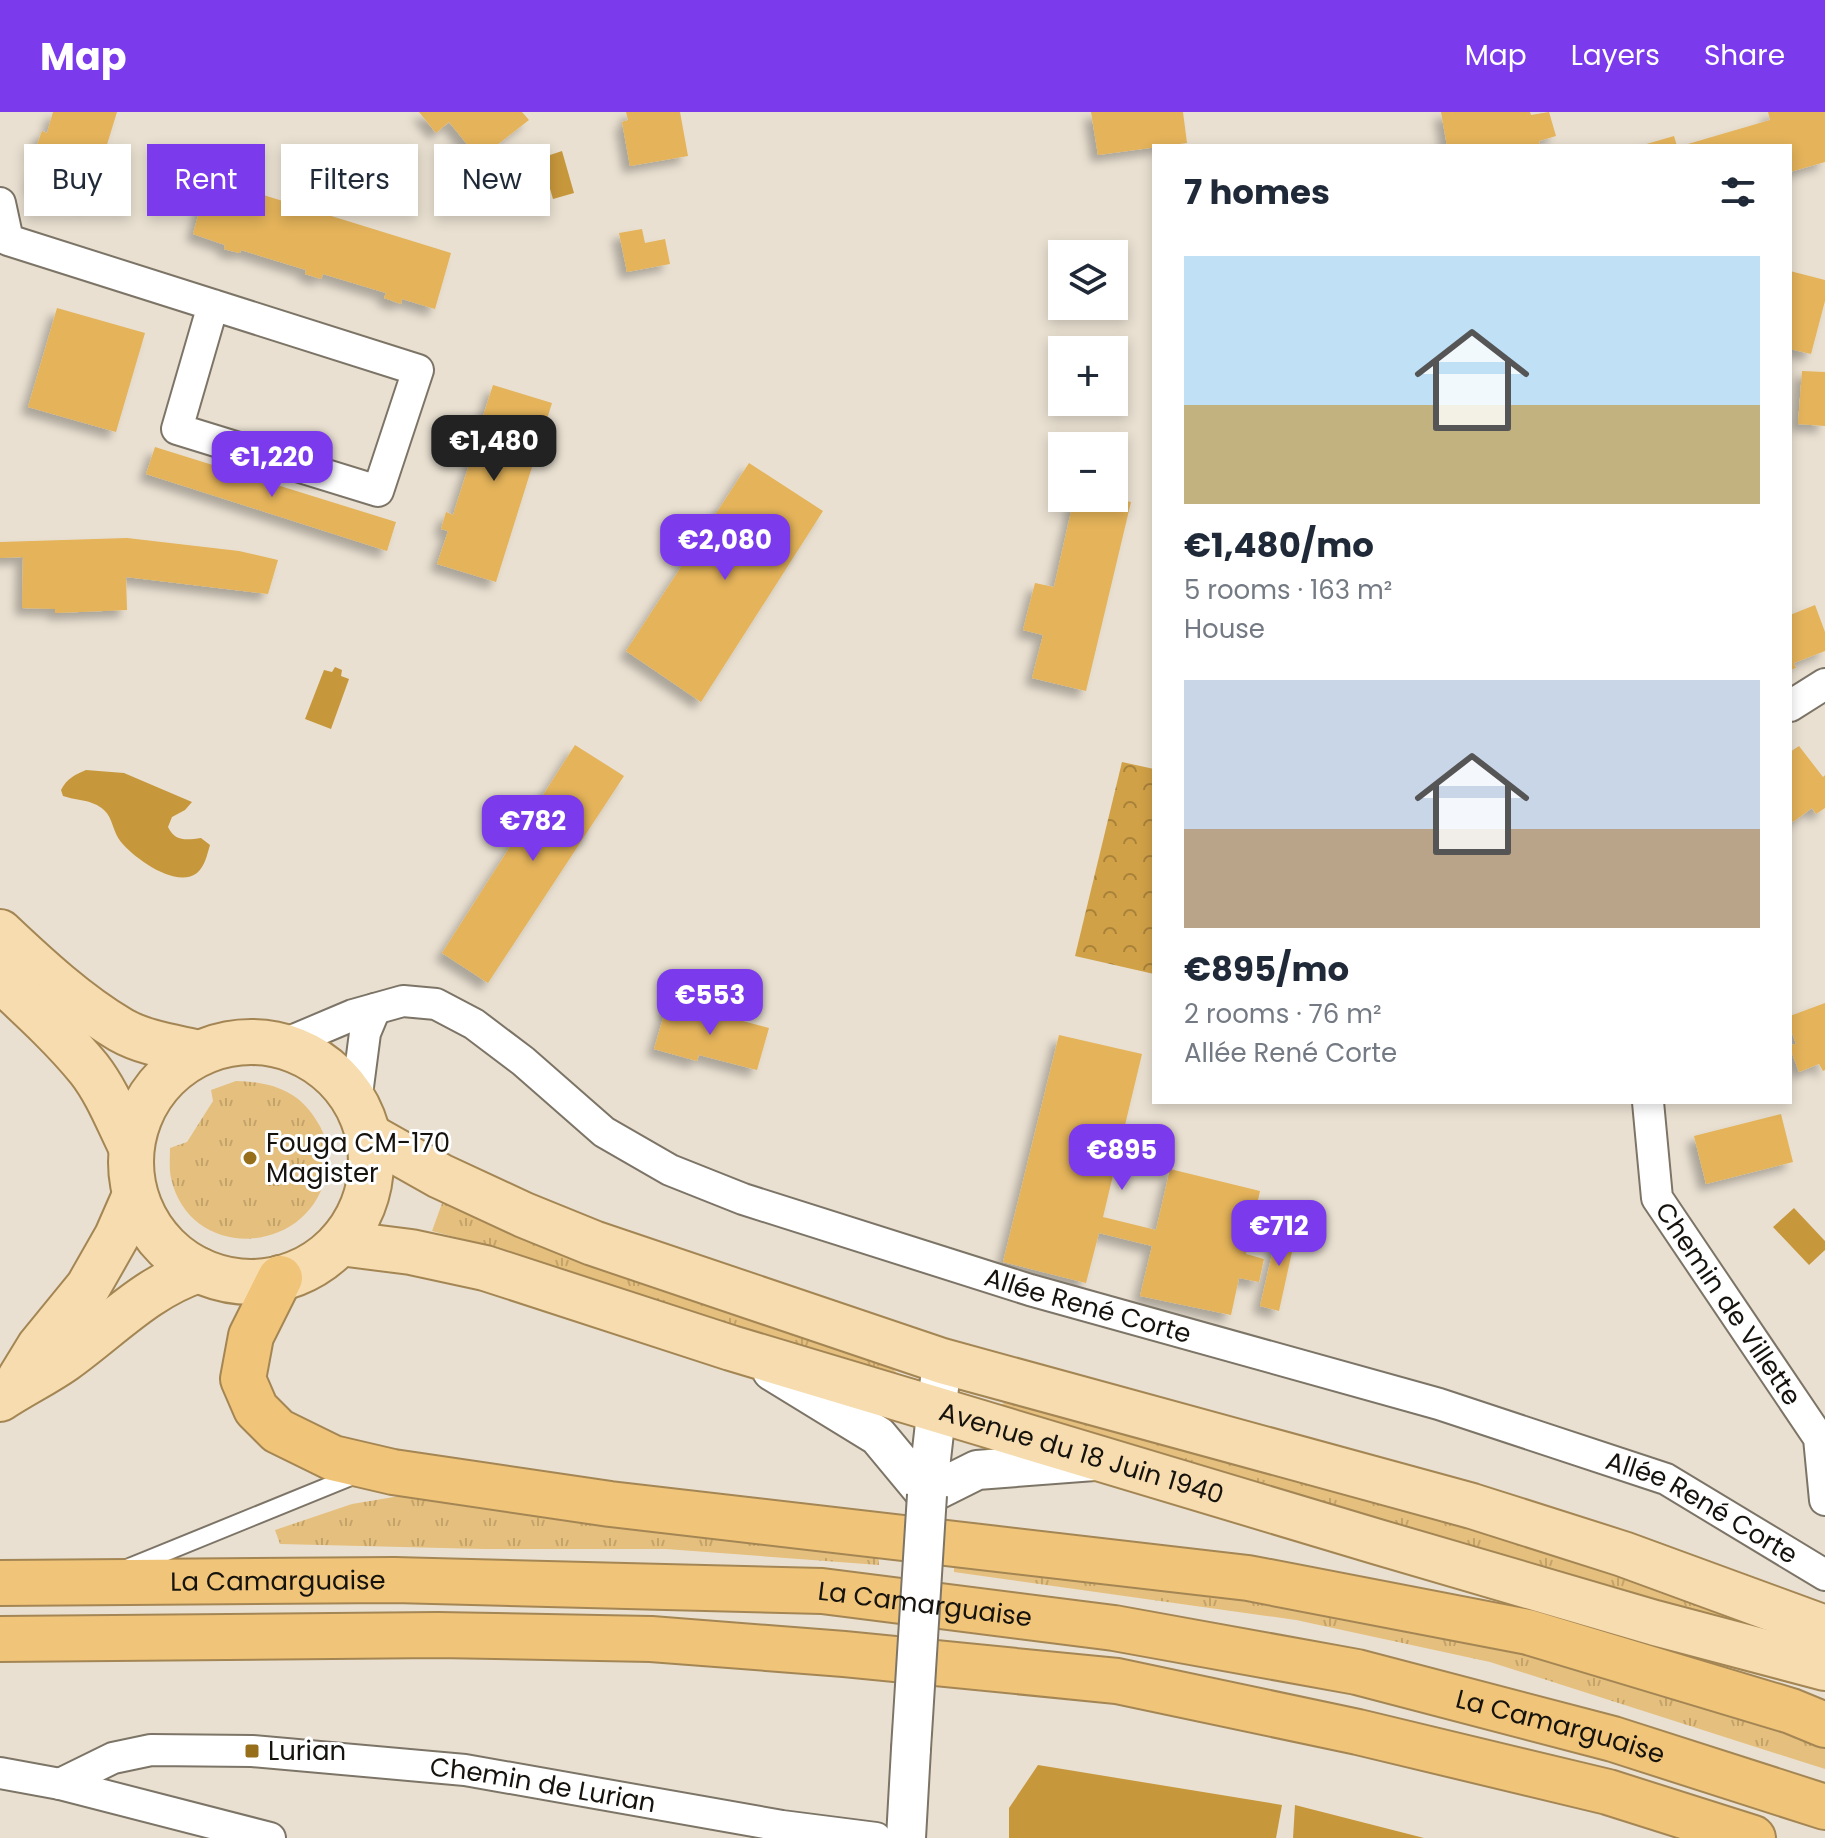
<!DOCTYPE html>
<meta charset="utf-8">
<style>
:root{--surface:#fff;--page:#f6f6f7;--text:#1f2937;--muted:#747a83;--accent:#7c3aed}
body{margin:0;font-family:Poppins,sans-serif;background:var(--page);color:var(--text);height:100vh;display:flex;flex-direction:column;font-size:30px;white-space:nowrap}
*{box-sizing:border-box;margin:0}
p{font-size:26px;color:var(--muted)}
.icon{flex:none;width:44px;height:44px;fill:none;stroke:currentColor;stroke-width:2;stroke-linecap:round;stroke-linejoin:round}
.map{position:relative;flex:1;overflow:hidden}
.side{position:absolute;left:1152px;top:32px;width:640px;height:960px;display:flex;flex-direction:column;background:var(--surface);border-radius:0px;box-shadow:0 4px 12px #0003}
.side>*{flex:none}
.hud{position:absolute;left:24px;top:32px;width:760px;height:72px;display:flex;gap:16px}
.tools{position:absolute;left:1048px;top:128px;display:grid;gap:16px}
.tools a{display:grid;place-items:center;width:80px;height:80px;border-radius:0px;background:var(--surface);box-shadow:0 4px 12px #0003;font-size:40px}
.price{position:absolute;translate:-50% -68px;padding:0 18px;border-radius:16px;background:var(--accent);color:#fff;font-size:26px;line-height:52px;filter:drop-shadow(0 2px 4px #0008)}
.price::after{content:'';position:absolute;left:50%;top:48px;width:24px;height:18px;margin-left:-12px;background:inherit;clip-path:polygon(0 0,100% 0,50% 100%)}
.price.selected{background:#222;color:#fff}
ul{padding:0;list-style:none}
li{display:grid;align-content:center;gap:16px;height:424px;padding:0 32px}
li span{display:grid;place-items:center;height:248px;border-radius:0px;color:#555}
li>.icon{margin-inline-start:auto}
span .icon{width:144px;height:144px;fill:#fffc;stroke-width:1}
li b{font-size:34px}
h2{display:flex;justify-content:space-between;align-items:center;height:96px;padding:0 32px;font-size:34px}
.chip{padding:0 28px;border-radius:0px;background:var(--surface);box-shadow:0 4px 12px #0003;font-size:28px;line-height:72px}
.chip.selected{background:var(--accent);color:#fff}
header{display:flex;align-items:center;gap:48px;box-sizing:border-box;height:112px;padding:0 40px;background:var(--accent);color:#fff}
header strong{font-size:38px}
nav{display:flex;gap:44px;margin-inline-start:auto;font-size:28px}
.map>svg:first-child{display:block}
.grass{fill:url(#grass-tufts)}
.forest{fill:url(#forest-crowns)}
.water{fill:#c7973c}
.building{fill:#e4b35a;filter:url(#shadow)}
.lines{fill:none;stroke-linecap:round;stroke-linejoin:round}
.service-casing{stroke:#7c7466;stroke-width:20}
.minor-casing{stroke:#7c7466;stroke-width:34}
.tertiary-casing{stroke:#7c7466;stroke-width:42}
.primary-casing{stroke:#a48654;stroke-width:48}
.motorway-casing{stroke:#a48654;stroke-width:48}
.service{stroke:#fff;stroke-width:16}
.minor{stroke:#fff;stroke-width:30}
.tertiary{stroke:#fff;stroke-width:38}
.primary{stroke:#f6dcaf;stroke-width:44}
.motorway{stroke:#f0c479;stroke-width:44}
.tertiary-bridge-casing{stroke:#7c7466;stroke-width:42;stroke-linecap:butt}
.tertiary-bridge{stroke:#fff;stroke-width:38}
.poi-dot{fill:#976f1a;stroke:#fff;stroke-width:3}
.labels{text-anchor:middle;stroke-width:6;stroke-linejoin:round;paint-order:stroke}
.poi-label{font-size:26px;fill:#16130e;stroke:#fff;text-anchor:start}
.street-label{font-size:26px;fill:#16130e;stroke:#fff}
</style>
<header>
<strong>Map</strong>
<nav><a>Map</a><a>Layers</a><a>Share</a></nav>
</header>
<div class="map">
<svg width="1825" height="1726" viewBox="0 0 1825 1726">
<defs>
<pattern id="grass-tufts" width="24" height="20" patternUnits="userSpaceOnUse" patternTransform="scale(2)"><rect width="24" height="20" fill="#e5bf7d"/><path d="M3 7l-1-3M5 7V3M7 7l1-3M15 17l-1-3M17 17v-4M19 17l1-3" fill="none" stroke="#c4a36b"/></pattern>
<pattern id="forest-crowns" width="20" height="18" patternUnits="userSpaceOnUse" patternTransform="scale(2)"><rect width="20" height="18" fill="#d1a147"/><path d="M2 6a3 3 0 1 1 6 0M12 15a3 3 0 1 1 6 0" fill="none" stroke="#a9823a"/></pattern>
<filter id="shadow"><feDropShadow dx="-7" dy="7" stdDeviation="4" flood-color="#0004"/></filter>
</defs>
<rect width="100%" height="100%" fill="#e9e0d1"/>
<path class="grass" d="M236 969C272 970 300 979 318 1011 327 1025 329 1042 327 1058 313 1144 190 1152 171 1066 169 1057 170 1045 170 1036L187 1030 213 989 211 978Z
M445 1083 871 1236 898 1262 887 1263 495 1136 432 1119Z
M1007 1290 1669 1472 1793 1530 1003 1299 1002 1292Z
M412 1382 878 1436 879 1453 666 1437H484L280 1432 275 1418 352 1392Z
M954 1446 1290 1491 1502 1531 1825 1629V1657L1490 1550 1296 1508 954 1460Z"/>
<path class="forest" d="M1122 650 1154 657V862L1075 844Z"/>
<path class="water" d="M562 39 574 81 553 87 541 46Z
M335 555 342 558 341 564 349 567 331 617 305 607 324 558 332 560Z
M86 658 124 661 192 690 185 698 172 705 168 715C175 730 187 728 201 726L210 733C207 743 205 754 197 761 176 777 134 746 121 730 113 721 113 706 104 698 92 687 77 689 63 684L61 678C67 666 75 663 86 658Z
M1794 1096 1825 1129V1138L1809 1153 1773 1115Z
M1038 1653 1282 1693 1276 1726H1009V1696Z
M1295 1693 1424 1726H1293Z"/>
<path class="building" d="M53 0H117L89 91 32 73 42 41 35 38 42 19 47 21Z
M419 0H522L529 8 479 47 449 10 436 21Z
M626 0H680L688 44 630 54 622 10 628 8Z
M1091 0H1183L1187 31 1098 43Z
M1441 0H1530L1531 3 1549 0 1556 24 1539 29 1540 34H1447Z
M1768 0H1825V50L1790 60V34H1681L1770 8Z
M1674 24 1677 34H1643V33Z
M208 66 451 141 435 197 402 187 401 192 384 186 386 181 323 162 321 167 305 162 306 158 241 138 240 141 231 139 224 137 225 133 193 122Z
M642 117 645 131 665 127 670 152 627 160 619 121Z
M1790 159 1825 168V189L1811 242 1790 237Z
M57 196 145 221 116 320 28 295Z
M1802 259 1825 260V314L1798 312Z
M493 273 552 291 496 470 437 452 448 419 441 417 446 400 453 403 479 321 471 319 475 305 482 307Z
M155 335 396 410 387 439 146 362Z
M749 351 823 399 701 590 626 539Z
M1074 386H1111L1131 390 1086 579 1032 566 1043 523 1023 518 1035 471 1054 475Z
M127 426 239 439 278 448 268 482 126 465 127 498 55 501V497L22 496 23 445 0 446V430Z
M1815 493 1825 520V539L1794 551 1796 556 1790 558V503Z
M575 633 624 664 488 871 442 841Z
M1799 634 1823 665 1825 663V696L1816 702 1812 696 1793 710 1790 705V640Z
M668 889 769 916 757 958 699 943 697 949 654 937Z
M1825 891V958L1823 959 1819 952 1799 960 1790 936V933L1796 932 1790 915V904Z
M1059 923 1142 942 1103 1105 1156 1118 1170 1057 1260 1079 1246 1142 1264 1147 1259 1170 1239 1166 1231 1203 1140 1184 1152 1134 1099 1121 1086 1171 1003 1150Z
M1781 1002 1793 1050 1706 1072 1694 1024Z
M1279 1112 1297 1117 1279 1199 1260 1194Z"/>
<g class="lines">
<g class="service-casing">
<path id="service" d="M127 1456 358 1362"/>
</g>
<g class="minor-casing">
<g id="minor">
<path d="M0 91 8 128 418 258 378 379 177 317 213 193"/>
<path d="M1790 594 1825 572"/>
<path id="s1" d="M282 933 353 903 403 889 436 892 474 912 523 949 604 1020 670 1058 743 1087 1030 1178 1439 1292 1666 1367 1825 1463"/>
<path d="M356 990 365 921 375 897"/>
<path id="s2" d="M1648 990 1657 1086 1819 1326 1825 1388"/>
<path d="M0 1661 60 1672 270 1726"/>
<path id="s3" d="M60 1672 113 1646 151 1638 252 1639 465 1658 782 1714 876 1726"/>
</g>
</g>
<g class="tertiary-casing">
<path id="tertiary" d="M772 1259 878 1324 927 1383
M927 1383 977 1358 1094 1349
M927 1383 942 1249
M906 1726 911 1637"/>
</g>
<g class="primary-casing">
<g id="primary">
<path d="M0 820C37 855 77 892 121 918 144 931 173 935 199 941"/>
<path d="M0 867C31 896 62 924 89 957 107 980 118 1009 131 1035"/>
<circle cx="251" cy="1050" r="120"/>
<path d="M369 1024 440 1064 524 1103 593 1131 942 1249 1472 1394 1623 1442 1825 1516"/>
<path id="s4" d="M340 1131 411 1140 485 1156 731 1236 1378 1430 1655 1511 1825 1556"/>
<path d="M20 1266 39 1235 88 1175 117 1124 135 1083"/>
<path d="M0 1287C21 1273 44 1262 64 1248 109 1216 146 1175 199 1158"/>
</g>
</g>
<g class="motorway-casing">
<g id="motorway">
<path d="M280 1166 251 1224 243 1267 256 1297 278 1319 333 1346 393 1360 610 1392 1248 1466 1528 1520 1791 1599 1825 1613"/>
<path id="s5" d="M0 1471 394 1468 822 1479 1114 1516 1357 1560 1613 1627 1825 1695"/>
<path d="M0 1527 438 1523 651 1527 844 1542 1117 1569 1358 1620 1608 1680 1753 1726"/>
</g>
</g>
<use href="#service" class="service"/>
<use href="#minor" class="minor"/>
<use href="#tertiary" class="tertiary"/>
<use href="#primary" class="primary"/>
<use href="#motorway" class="motorway"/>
<g class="tertiary-bridge-casing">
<path id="tertiary-bridge" d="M911 1637 927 1383"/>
</g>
<use href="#tertiary-bridge" class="tertiary-bridge"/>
</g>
<g class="poi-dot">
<circle cx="250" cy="1046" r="8"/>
<rect x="244" y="1631" width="16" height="16" rx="4"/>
</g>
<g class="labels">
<g class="poi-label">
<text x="266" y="1040">Fouga CM-170<tspan x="266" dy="30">Magister</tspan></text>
<text x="268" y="1648">Lurian</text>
</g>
<g class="street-label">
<text dy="9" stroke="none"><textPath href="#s2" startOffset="224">Chemin de Villette</textPath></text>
<text dy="9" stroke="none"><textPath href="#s1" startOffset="890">Allée René Corte</textPath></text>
<text dy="9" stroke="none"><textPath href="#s4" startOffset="772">Avenue du 18 Juin 1940</textPath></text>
<text dy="9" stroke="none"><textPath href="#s1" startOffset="1538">Allée René Corte</textPath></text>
<text dy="9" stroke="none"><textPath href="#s5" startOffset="278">La Camarguaise</textPath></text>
<text dy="9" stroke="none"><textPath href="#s5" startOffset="926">La Camarguaise</textPath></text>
<text dy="9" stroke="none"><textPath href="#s5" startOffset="1574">La Camarguaise</textPath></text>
<text dy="9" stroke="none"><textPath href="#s3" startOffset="492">Chemin de Lurian</textPath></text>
</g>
</g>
</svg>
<div class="tools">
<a><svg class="icon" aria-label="layers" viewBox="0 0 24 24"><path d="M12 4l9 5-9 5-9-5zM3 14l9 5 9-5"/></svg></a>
<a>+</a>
<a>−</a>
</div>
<b class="price selected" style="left:494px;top:371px">€1,480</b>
<b class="price" style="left:272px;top:387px">€1,220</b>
<b class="price" style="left:725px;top:470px">€2,080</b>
<b class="price" style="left:533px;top:751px">€782</b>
<b class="price" style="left:710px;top:925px">€553</b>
<b class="price" style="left:1122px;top:1080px">€895</b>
<b class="price" style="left:1279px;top:1156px">€712</b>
<div class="hud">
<a class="chip">Buy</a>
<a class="chip selected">Rent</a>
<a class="chip">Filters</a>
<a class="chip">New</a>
</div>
<section class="side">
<h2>7 homes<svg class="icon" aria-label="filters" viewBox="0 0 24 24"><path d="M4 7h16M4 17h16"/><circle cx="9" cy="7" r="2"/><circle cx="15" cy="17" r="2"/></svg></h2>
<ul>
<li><span style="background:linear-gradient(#bfe0f5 60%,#c2b280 0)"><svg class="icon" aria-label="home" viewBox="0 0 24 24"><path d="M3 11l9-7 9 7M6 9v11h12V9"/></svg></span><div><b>€1,480/mo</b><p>5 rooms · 163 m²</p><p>House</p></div></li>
<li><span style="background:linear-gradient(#c9d6e8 60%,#b9a48a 0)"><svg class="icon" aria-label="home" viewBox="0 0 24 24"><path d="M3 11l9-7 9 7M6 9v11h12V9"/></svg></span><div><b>€895/mo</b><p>2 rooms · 76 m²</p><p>Allée René Corte</p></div></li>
</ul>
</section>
</div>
